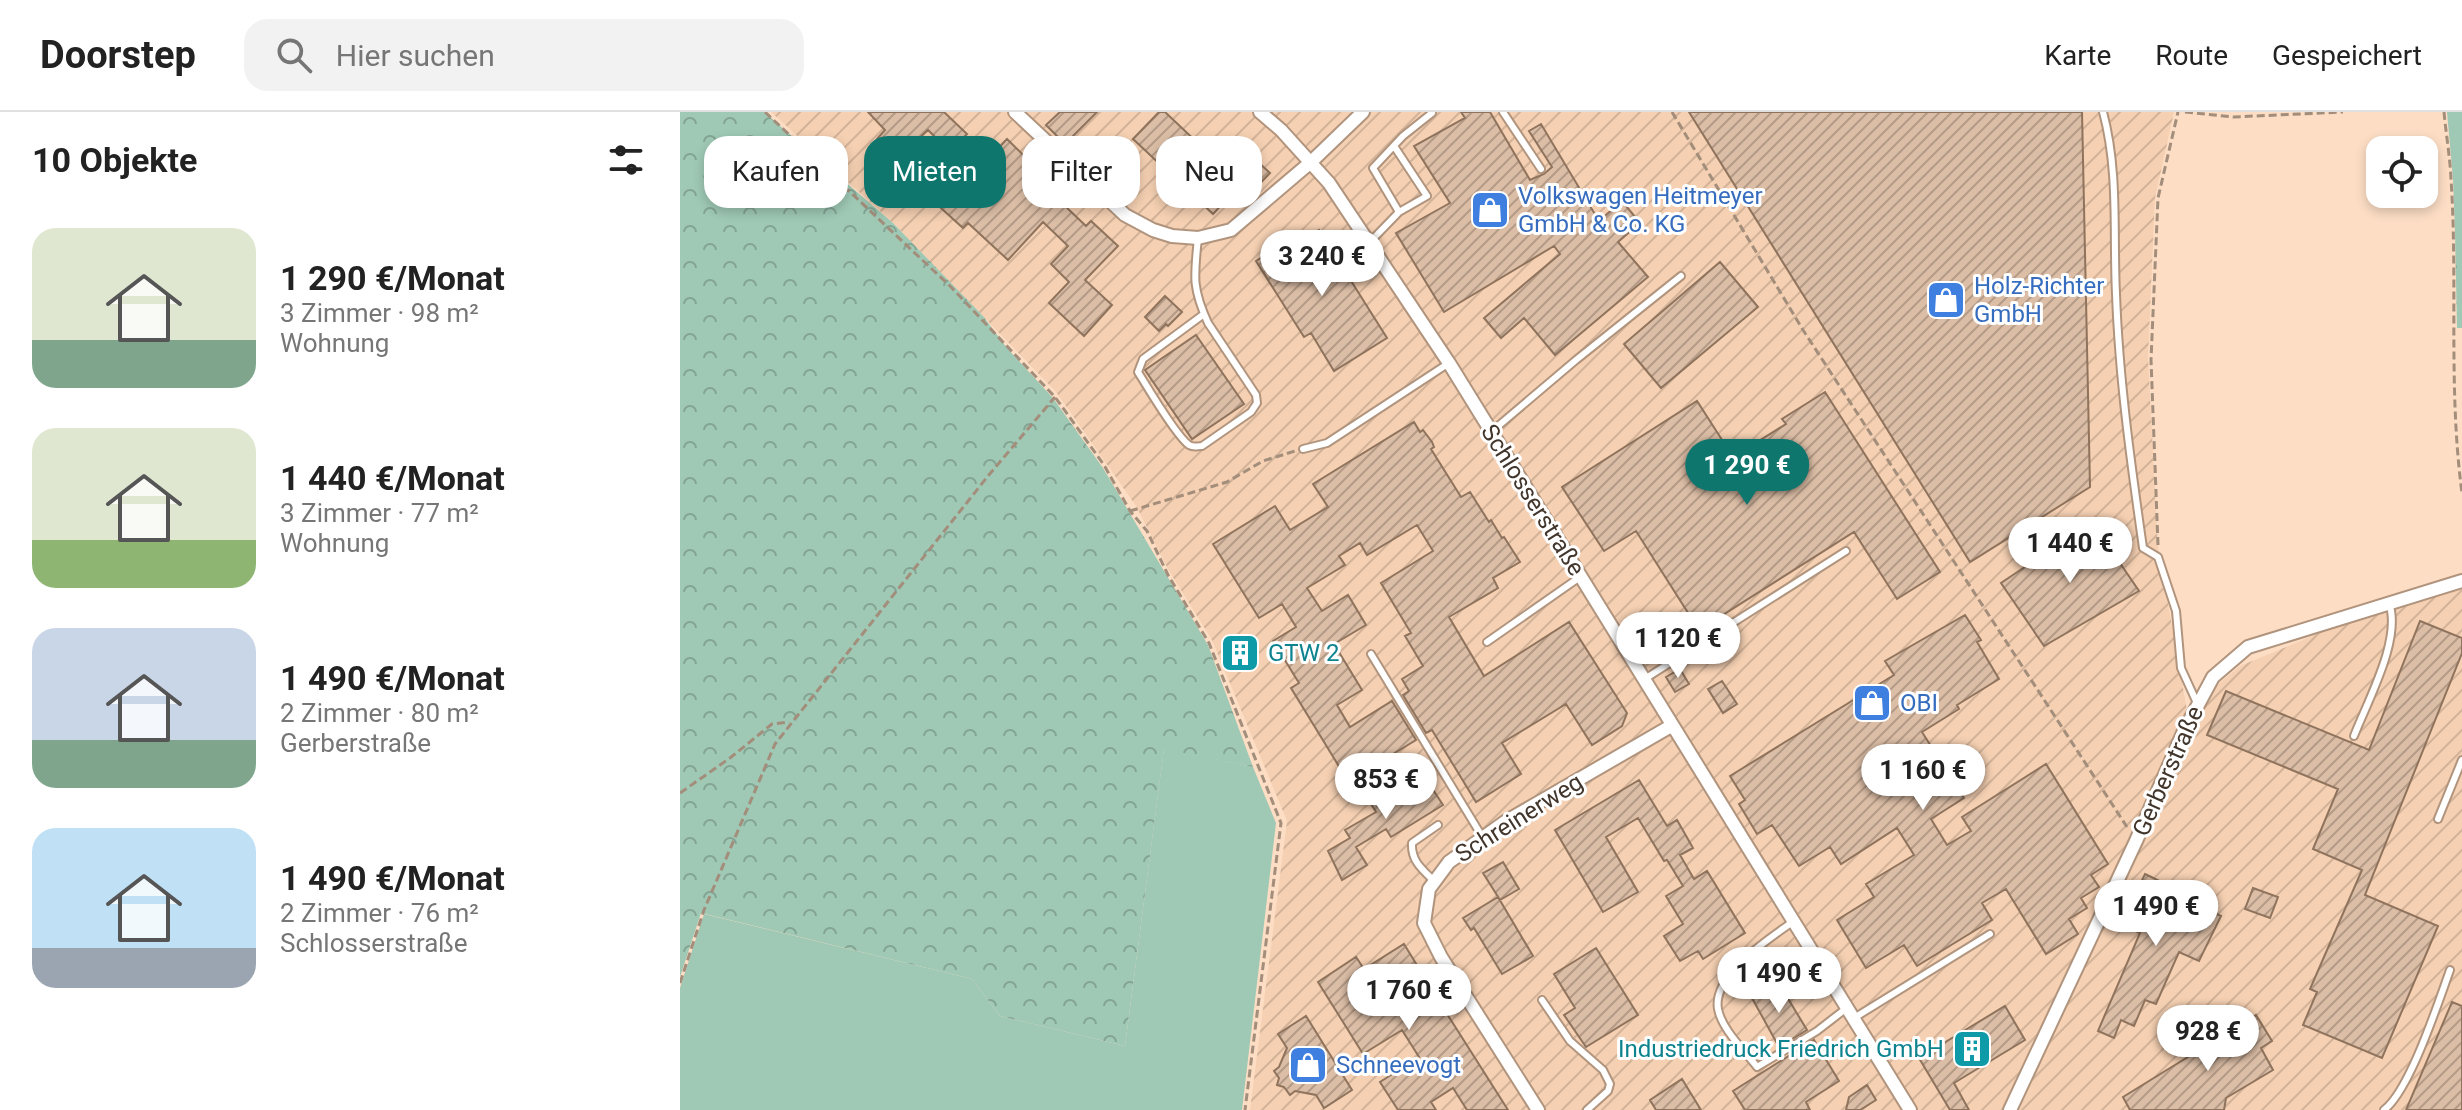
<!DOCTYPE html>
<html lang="de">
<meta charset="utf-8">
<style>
:root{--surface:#fff;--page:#f2f2f2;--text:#222;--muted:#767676;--line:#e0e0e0;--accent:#0f766e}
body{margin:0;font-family:Roboto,sans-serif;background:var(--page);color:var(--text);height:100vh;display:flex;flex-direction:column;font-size:30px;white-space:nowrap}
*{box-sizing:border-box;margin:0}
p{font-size:26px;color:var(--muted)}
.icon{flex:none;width:44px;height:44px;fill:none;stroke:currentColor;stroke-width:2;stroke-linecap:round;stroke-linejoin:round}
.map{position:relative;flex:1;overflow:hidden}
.details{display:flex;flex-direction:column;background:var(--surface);width:680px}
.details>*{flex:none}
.hud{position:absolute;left:24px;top:24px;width:760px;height:72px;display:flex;gap:16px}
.fabs{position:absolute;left:1686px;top:24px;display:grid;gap:16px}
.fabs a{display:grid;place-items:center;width:72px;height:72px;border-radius:16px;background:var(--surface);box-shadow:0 4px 12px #0003;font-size:40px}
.price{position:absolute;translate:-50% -68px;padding:0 18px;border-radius:28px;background:#fff;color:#222;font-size:26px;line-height:52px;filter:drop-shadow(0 2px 4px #0008)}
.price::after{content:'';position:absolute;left:50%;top:48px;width:24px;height:18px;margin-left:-12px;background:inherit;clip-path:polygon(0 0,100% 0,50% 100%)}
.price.selected{background:var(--accent);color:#fff}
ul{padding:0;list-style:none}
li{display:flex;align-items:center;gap:24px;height:200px;padding:0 32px}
li span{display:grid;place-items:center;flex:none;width:224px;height:160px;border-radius:24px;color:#555}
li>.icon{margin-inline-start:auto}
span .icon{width:96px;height:96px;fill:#fffc;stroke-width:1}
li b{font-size:34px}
h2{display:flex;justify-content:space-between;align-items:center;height:96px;padding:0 32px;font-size:34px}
.tag{padding:0 28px;border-radius:24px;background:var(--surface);box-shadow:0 4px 12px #0003;font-size:28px;line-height:72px}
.tag.selected{background:var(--accent);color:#fff}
header{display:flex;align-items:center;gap:48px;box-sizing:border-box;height:112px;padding:0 40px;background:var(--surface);border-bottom:2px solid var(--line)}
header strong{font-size:38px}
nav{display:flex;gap:44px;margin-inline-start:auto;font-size:28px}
.search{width:560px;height:72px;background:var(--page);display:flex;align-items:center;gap:20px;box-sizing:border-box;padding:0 28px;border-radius:24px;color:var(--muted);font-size:30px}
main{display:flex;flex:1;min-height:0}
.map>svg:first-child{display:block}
.industrial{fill:url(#industrial-furrows)}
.green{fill:#9fc9b5}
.forest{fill:url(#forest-crowns)}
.building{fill:url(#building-hatch);stroke:#8f735c;stroke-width:2}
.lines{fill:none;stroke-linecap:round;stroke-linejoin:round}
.lane-casing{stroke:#b1947d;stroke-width:10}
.street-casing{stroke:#b1947d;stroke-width:16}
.path{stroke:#a38d7b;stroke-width:3;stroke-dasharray:8 4;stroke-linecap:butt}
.lane{stroke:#fff;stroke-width:6}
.street{stroke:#fff;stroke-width:12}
.labels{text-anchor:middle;stroke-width:6;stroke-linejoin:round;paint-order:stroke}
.shop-label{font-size:24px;fill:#366cbe;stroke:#fff;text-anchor:start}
.street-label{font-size:24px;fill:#42362c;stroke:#fff}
.culture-label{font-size:24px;fill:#0d838f;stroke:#fff;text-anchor:start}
</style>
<header>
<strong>Doorstep</strong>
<div class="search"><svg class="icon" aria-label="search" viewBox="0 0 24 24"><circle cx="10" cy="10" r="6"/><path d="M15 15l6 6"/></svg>Hier suchen</div>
<nav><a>Karte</a><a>Route</a><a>Gespeichert</a></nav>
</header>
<main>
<section class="details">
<h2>10 Objekte<svg class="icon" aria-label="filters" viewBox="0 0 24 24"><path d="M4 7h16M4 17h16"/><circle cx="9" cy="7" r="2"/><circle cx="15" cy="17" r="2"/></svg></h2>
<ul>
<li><span style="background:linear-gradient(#dfe7d0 70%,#7fa58c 0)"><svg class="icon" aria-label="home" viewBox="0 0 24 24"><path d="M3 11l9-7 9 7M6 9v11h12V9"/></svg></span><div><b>1 290 €/Monat</b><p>3 Zimmer · 98 m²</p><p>Wohnung</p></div></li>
<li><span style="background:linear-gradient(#dfe7d0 70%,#8fb573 0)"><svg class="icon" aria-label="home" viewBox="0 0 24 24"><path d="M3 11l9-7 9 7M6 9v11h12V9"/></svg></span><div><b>1 440 €/Monat</b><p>3 Zimmer · 77 m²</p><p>Wohnung</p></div></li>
<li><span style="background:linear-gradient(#c9d6e8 70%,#7fa58c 0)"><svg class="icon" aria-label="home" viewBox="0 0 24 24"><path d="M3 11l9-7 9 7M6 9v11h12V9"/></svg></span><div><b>1 490 €/Monat</b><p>2 Zimmer · 80 m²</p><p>Gerberstraße</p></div></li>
<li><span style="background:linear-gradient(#bfe0f5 75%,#9aa5b1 0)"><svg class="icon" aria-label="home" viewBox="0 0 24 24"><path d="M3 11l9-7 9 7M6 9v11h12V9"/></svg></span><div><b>1 490 €/Monat</b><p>2 Zimmer · 76 m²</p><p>Schlosserstraße</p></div></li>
</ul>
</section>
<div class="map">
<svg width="1782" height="998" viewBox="0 0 1782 998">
<defs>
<pattern id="industrial-furrows" width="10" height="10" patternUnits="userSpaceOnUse" patternTransform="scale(2)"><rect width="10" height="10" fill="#f5d0b2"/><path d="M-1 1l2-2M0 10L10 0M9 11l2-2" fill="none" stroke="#d3b399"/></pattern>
<pattern id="forest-crowns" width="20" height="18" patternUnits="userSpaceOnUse" patternTransform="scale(2)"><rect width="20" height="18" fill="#9fc9b5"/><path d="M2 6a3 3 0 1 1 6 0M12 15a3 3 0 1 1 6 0" fill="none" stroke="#83a493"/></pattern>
<pattern id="building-hatch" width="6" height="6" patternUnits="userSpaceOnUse" patternTransform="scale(2)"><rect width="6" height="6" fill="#dcbea6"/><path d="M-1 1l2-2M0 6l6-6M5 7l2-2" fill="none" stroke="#b49b87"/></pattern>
</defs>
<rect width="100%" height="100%" fill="#fddec5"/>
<path class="industrial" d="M91 0H1494L1475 86 1468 246 1478 436 1507 598 1560 554 1647 518 1782 475V998H570L607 709 532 528 489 459 456 394 376 280 213 111Z"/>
<path class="green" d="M1767 0H1782V120H1775L1773 67Z
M484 636 573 655 596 711 562 998H0V876L24 802 292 867 320 904 445 934Z"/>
<path class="forest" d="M0 0H84L213 111 303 204 327 236 373 286 423 356 528 533 573 655 484 637 445 934 320 904 292 867 21 801 0 865Z
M1775 120H1782V216H1777Z"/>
<path class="building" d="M188 0H264L287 22 270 40 248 18 217 47 197 27 205 18Z
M380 0H417L385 32 366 13Z
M479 0H485L560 71 579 51 590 61 571 81 552 93 546 88 533 102 453 27Z
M781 0H810L850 68 864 62 872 55 849 19 861 12 919 109 942 89 960 111 938 130 968 165 875 243 844 206 821 226 804 206 880 142 874 134 764 200 716 121 770 91 734 34 785 6Z
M1009 0H1402L1410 375 1290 450Z
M327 27 390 89 385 94 406 114 411 109 438 134 405 168 432 193 404 224 369 191 389 170 371 152 388 134 363 110 328 148 288 111 283 116 251 87 270 66 280 76Z
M639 118 707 226 654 259 631 221 624 225 576 149 618 122 623 129Z
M1040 150 1078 195 981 276 944 232Z
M485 184 502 200 488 214 486 212 479 219 465 205Z
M516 223 564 292 512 327 465 258Z
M1145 280 1260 460 1217 487 1174 420 1019 518 956 419 924 439 882 375 1017 289 1053 345 1106 312 1102 307Z
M734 310 740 320 743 318 752 330 754 335 751 337 781 385 790 380 809 410 811 408 822 426 824 425 840 450 813 466 818 476 769 505 804 564 889 510 947 601 942 614 912 633 886 592 822 631 841 662 796 690 752 618 746 621 723 583 729 579 722 567 743 554 725 524 731 521 701 471 753 439 737 413 687 443 680 431 659 444 665 453 627 476 642 499 668 483 686 513 654 532 682 578 657 593 670 615 712 589 736 628 695 653 689 645 663 661 611 576 619 571 593 529 616 515 602 492 579 506 533 432 595 394 610 418 648 395 633 372Z
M1412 410 1459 479 1364 534 1321 471Z
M1285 503 1301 528 1297 530 1319 567 1277 593 1279 597 1242 620 1284 686 1251 707 1267 733 1291 719 1282 705 1366 652 1428 752 1411 763 1419 775 1401 786 1407 796 1389 807 1398 822 1366 842 1326 777 1302 791 1312 808 1237 854 1224 833 1186 856 1157 808 1194 785 1186 772 1234 743 1217 716 1161 752 1150 735 1119 754 1092 713 1077 722 1059 692 1065 688 1050 664 1214 563 1205 549Z
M1740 509 1782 526V541L1685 783 1758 814 1702 946 1623 913 1637 880 1630 877 1682 758 1633 737 1658 677 1527 623 1546 579 1689 638Z
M1000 557 1009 572 995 580 986 565Z
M1042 569 1057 592 1043 601 1028 577Z
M742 661 763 693 711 725 706 717 676 735 687 753 662 768 648 739 670 726 665 718 696 700 691 692Z
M959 668 987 714 997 708 1013 736 1000 743 1014 767 1027 759 1065 821 1023 847 1018 839 1000 849 984 824 1003 812 986 784 1003 774 987 748 984 749 958 706 926 725 958 780 923 800 875 718Z
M823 750 839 777 820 788 803 761Z
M1465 762 1498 778 1496 783 1541 804 1519 849 1499 840 1476 892 1465 888 1454 914 1441 908 1434 926 1418 919 1460 821 1441 812Z
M1573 776 1598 785 1590 806 1565 797Z
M818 785 853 844 822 862 794 816 791 818 783 806Z
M724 832 762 894 828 998H787L773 976 751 990 756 998H718L700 970 739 945 722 918 683 942 638 870 676 845 684 857Z
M916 836 958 903 906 935 884 903 895 896 874 862Z
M1098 870 1127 918 1099 935 1072 886Z
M1772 890 1782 894V998H1726Z
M1325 894 1345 928 1274 971 1289 998H1270L1239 946Z
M1576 903 1592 929 1581 936 1593 958 1546 986 1544 998H1450L1443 985Z
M626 904 672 978 644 996 636 983 615 979 610 983 604 975 597 973 599 966 594 959 599 955 607 936 598 922Z
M1134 928 1159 969 1126 990 1130 998H1065L1053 979Z
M1002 967 1021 998H976L970 988Z
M1187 973 1196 988 1180 998H1166L1169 985Z"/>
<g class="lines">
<g class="lane-casing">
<path id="lane" d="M823 0 861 57
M1423 0C1439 59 1433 121 1436 182 1439 266 1451 352 1463 436L1478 445 1496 499 1501 556 1517 591
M714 34 747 84 719 100
M518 126C514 165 512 176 528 211L576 283 577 291 571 300 522 334C517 334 514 336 509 333 496 324 468 276 458 260L463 247 524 202
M689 131 719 100 693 56 723 24 752 1
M811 320 896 248 1001 164
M623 337 647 331 769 251
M807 530 900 465
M691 542 803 726
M963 568 1166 439
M1674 624C1688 588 1722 527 1709 491
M1758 707 1782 648
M754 769C742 757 731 749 732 731L758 713
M1114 809C1090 826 1032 863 1038 897 1042 918 1065 939 1077 955L1137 919 1168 895
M862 888 890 929 923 958 930 972 928 979 907 998
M1174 906 1310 822
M1704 998C1730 978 1758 891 1770 858"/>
</g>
<g class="street-casing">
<path id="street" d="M335 0 445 103 473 118 492 124 518 126 551 118 631 50 683 0
M580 0 601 18 649 71 769 251 1230 998
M858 998 761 845 744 811 749 777 769 750 825 710 991 614
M1330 998 1456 729 1504 619 1533 565 1568 535 1782 469"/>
</g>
<path class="path" d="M85 0 271 175 375 285 424 353 450 399 467 419 488 463 529 531 601 711 565 998
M992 0 1123 218 1447 715
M1505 0 1553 5 1663 0
M1764 0C1766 22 1770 45 1771 67 1778 172 1768 277 1782 381
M450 399 547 370 583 349 615 339
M1478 433 1471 248 1478 86 1498 0
M0 681 50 646 92 612 109 610
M0 871 24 798 95 632 308 364 375 285"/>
<use href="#lane" class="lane"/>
<use href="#street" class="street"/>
</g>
<defs>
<g id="shop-square" transform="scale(2)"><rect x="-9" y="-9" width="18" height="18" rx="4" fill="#3f7fe0" stroke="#fff"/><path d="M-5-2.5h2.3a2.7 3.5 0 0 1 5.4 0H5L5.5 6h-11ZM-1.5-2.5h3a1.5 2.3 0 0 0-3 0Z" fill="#fff"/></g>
<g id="building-square" transform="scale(2)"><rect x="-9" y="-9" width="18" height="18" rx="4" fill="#0f9aa8" stroke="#fff"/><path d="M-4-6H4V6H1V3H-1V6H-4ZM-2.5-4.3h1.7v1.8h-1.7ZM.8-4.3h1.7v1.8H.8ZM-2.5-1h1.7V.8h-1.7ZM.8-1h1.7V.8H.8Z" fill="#fff"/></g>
</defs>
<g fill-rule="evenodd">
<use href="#shop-square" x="810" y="98"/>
<use href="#shop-square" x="1266" y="188"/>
<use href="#building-square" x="560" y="541"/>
<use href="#shop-square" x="1192" y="591"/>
<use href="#building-square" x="1292" y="937"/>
<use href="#shop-square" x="628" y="953"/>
</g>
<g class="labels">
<g class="shop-label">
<text x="838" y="92">Volkswagen Heitmeyer<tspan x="838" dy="28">GmbH &amp; Co. KG</tspan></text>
<text x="1294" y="182">Holz-Richter<tspan x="1294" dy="28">GmbH</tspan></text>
<text x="1220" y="599">OBI</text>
<text x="656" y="961">Schneevogt</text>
</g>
<g class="street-label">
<text transform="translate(853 388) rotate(58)" y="8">Schlosserstraße</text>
<text transform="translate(1488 659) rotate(-66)" y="8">Gerberstraße</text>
<text transform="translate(839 706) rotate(-32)" y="8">Schreinerweg</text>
</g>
<g class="culture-label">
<text x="588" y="549">GTW 2</text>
<text x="1264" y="945" text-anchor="end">Industriedruck Friedrich GmbH</text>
</g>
</g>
</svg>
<div class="fabs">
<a><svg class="icon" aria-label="locate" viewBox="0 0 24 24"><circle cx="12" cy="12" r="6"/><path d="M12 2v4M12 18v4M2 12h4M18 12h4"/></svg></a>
</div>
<b class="price" style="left:642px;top:186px">3 240 €</b>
<b class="price selected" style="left:1067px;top:395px">1 290 €</b>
<b class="price" style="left:1390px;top:473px">1 440 €</b>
<b class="price" style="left:998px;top:568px">1 120 €</b>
<b class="price" style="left:1243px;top:700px">1 160 €</b>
<b class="price" style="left:706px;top:709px">853 €</b>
<b class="price" style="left:1476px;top:836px">1 490 €</b>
<b class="price" style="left:1099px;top:903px">1 490 €</b>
<b class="price" style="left:729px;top:920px">1 760 €</b>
<b class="price" style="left:1528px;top:961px">928 €</b>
<div class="hud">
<a class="tag">Kaufen</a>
<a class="tag selected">Mieten</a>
<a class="tag">Filter</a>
<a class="tag">Neu</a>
</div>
</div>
</main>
